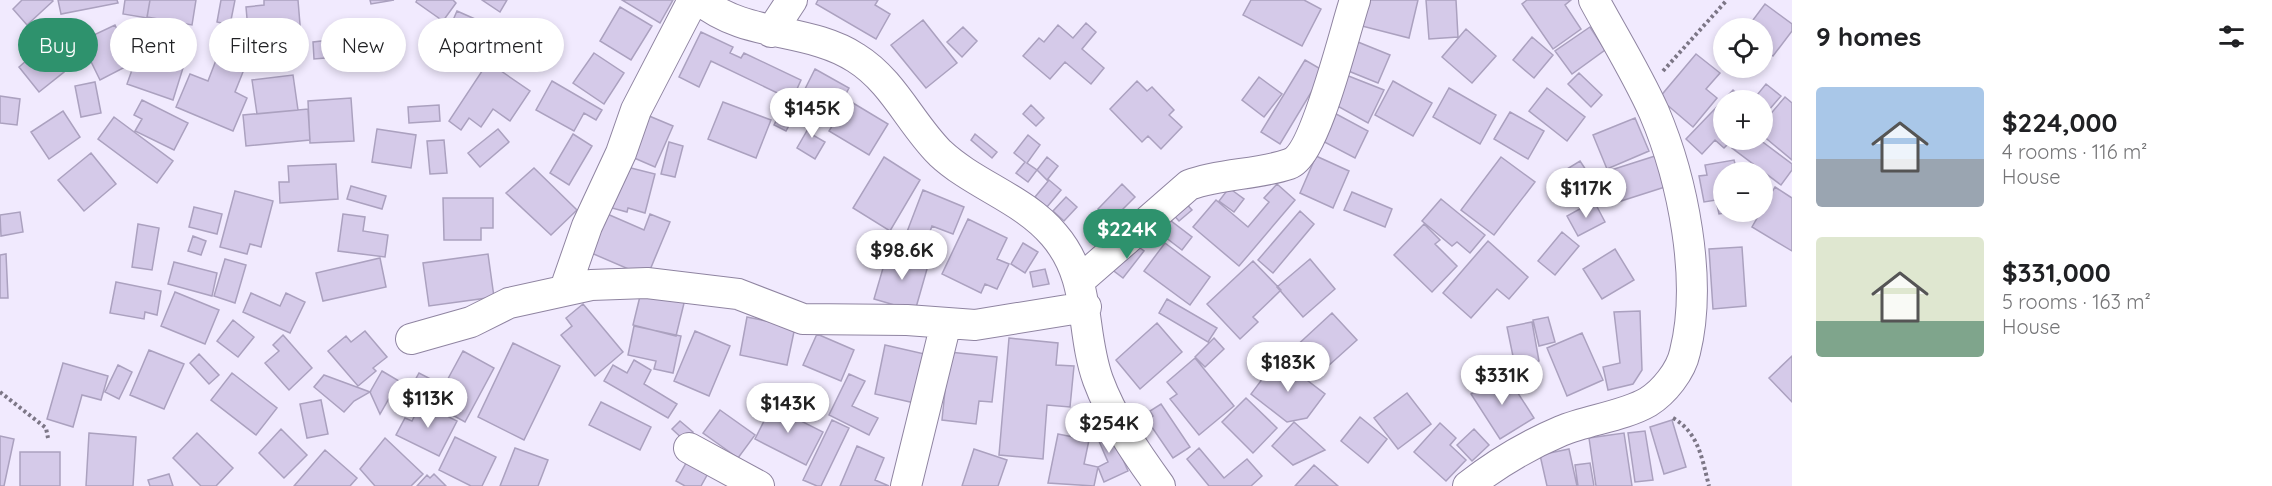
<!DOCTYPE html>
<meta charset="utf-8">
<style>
:root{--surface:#fff;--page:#f2f2f2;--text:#202124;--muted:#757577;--accent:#2e926d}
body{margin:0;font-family:Quicksand,sans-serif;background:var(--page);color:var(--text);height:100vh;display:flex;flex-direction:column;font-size:22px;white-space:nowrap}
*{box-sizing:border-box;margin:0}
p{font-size:20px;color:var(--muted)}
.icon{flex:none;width:33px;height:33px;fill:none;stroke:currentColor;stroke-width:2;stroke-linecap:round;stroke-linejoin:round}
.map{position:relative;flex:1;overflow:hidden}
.side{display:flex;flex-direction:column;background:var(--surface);width:480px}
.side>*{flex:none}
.banner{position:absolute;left:18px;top:18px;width:570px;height:54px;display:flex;gap:12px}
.controls{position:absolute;left:1713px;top:18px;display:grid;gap:12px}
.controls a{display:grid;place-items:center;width:60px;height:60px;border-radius:50%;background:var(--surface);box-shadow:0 3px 9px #0003;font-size:30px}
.price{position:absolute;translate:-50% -51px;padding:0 14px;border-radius:21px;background:#fff;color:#222;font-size:20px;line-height:39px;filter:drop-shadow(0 2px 3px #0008)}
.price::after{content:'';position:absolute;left:50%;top:36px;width:18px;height:14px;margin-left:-9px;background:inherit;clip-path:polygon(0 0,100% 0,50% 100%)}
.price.selected{background:var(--accent);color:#fff}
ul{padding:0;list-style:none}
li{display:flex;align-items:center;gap:18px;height:150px;padding:0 24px}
li span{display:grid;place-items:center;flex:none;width:168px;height:120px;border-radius:6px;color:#555}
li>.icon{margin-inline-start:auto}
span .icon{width:72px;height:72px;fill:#fffc;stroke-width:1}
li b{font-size:26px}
h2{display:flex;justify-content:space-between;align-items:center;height:72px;padding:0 24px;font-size:26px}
.chip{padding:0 21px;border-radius:27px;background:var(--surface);box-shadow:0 3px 9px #0003;font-size:21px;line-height:54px}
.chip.selected{background:var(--accent);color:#fff}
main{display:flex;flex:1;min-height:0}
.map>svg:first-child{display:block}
.building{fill:#d5cae9;stroke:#aba1bf;stroke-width:1.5}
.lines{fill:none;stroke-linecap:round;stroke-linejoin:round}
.minor-casing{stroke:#8f84a1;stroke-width:32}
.path{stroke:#7c7686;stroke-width:4;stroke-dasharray:3 3;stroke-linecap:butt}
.minor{stroke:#fff;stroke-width:30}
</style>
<main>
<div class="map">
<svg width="1792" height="486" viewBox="0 0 1792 486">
<rect width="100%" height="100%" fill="#f1eafe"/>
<path class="building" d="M22 0H52L53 1 27 25 13 9Z
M58 0H117L118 3 61 14Z
M125 0H150L147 18 123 14Z
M150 0H196L192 25 147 17Z
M221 0H235L230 25 217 22Z
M264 0H298L302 49 250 53 246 7 264 5Z
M370 0H394L371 4Z
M417 0H453L456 3 443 21 416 2Z
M482 0H507L500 12Z
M622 0H673L660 23Z
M818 0H878L875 5 890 14 876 39 816 4Z
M1251 0H1304L1321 9 1302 46 1243 15Z
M1364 0H1418L1409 38 1358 25Z
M1426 0H1456L1458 37 1429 39Z
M1527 0H1571L1565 5 1581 29 1553 49 1522 4Z
M1765 4 1792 24V31L1773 56 1762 48V28H1747Z
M620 7 652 26 631 60 600 41Z
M457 11 493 27 475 66 440 50Z
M923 20 957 63 926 88 891 45Z
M1086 23 1096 32 1082 49 1104 68 1091 84 1065 62 1050 79 1023 56 1039 38 1044 42 1058 25 1073 38Z
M115 25 133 63 100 80 81 41Z
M963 27 977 41 962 57 947 42Z
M1590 27 1605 50 1572 74 1555 51Z
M1466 29 1496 56 1472 83 1442 57Z
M701 32 733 47 730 53 741 58 744 53 801 80 792 100 711 61 699 87 679 77Z
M37 37 64 72 39 92 19 67 27 60 20 51Z
M1532 37 1553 55 1534 78 1513 60Z
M348 38 350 56 314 59 313 42Z
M1353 40 1390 55 1378 83 1341 68Z
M387 47 390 67 370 70 368 50Z
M138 53 183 68 173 100 127 84Z
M594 53 624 73 604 104 573 83Z
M1696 54 1720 73 1706 89 1717 98 1693 127 1659 98Z
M218 55 245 67 235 92 247 98 233 131 176 107 190 74 208 81Z
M1305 60 1324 71 1280 144 1261 132Z
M488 62 530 91 510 121 493 109 481 127 469 118 461 130 449 121Z
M815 69 849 88 836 112 803 93Z
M1579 73 1602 95 1591 107 1568 84Z
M293 75 298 110 257 114 252 80Z
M1346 75 1384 90 1368 123 1332 103Z
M1259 77 1282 94 1264 117 1242 100Z
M552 81 602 110 596 120 584 113 574 131 536 110Z
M1137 81 1147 91 1152 87 1174 110 1169 115 1182 127 1161 149 1148 136 1142 142 1110 109Z
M1393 81 1432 103 1413 136 1375 115Z
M95 82 101 113 81 117 75 86Z
M1766 84 1781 96 1762 118V100H1753Z
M1449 88 1496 115 1480 144 1433 117Z
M1547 88 1585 117 1567 141 1529 111Z
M1733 90 1743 100H1724V140H1732L1724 148 1715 140 1702 154 1686 139Z
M0 96 20 99 17 125 0 123Z
M1785 97 1792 103V160L1762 135V124Z
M351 98 354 141 310 143 308 101Z
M142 100 188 123 174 150 135 131 142 119 134 115Z
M848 100 888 124 869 155 829 131Z
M723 102 771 120 756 158 708 139Z
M439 105 440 121 409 123 408 107Z
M1031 105 1044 118 1036 126 1023 114Z
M820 108 824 111 811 134 825 142 815 159 797 148Z
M1325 108 1368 131 1355 158 1311 135Z
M308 109 310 140 246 146 243 115Z
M63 111 80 137 49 159 31 132Z
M1510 112 1544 131 1528 159 1494 139Z
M642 113 673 126 655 167 625 154Z
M779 115 791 122 786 131 774 125Z
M114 117 173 161 157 183 98 139Z
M1635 118 1649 151 1607 169 1593 135Z
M377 129 416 135 411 168 372 162Z
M498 129 509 142 480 167 468 153Z
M573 134 592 146 569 185 550 173Z
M975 134 997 152 992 158 971 140Z
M1028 135 1040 145 1027 163 1037 170 1028 182 1016 173 1025 162 1014 153Z
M444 140 447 173 430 174 427 141Z
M1738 140H1760L1792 164V170L1781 185 1732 148Z
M669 142 683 146 675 177 661 174Z
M91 153 116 184 84 211 58 180Z
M1316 156 1349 171 1333 208 1300 193Z
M1655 156 1665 187 1618 202 1608 171Z
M884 157 920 180 890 231 853 208Z
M1047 157 1058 166 1047 180 1037 170Z
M1501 157 1535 182 1494 235 1461 210Z
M1734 160 1737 172H1724V212H1731L1719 214 1716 200 1704 202 1699 176 1707 175 1705 165Z
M1580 161 1590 176 1577 185 1567 169Z
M336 164 338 199 280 203 279 182H289L288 166Z
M623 166 655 174 645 213 628 208 627 212 612 208Z
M534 168 577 210 551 235 506 193Z
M1049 180 1061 190 1047 207 1035 197Z
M1122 184 1135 197 1110 222 1098 209Z
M1277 184 1295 200 1239 266 1193 227 1216 200 1248 227 1269 202 1264 198Z
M351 186 386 196 382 209 347 199Z
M1775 187 1792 198V251L1752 227Z
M1229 188 1244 199 1234 212 1219 201Z
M923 190 964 207 953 234 932 226 925 245 905 237Z
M235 191 273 201 261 247 250 244 247 254 220 247Z
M1352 192 1392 209 1385 227 1344 210Z
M1066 197 1077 207 1064 221 1053 211Z
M443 198H493V228H481V240H444Z
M1181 198 1192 210 1179 221 1168 209Z
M1441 199 1485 235 1470 253 1457 242 1452 246 1422 221Z
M1594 201 1605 222 1578 236 1567 216Z
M194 207 222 214 217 234 189 227Z
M1300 211 1314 224 1273 273 1258 260Z
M20 212 23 232 1 236 0 215Z
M605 213 644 230 650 214 670 222 647 277 589 252Z
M343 214 365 217 363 231 388 235 385 257 338 251Z
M1162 214 1192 237 1182 250 1152 227Z
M968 219 1007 238 997 259 1009 264 997 289 985 284 981 293 942 274Z
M138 224 159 228 152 270 132 267Z
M1424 224 1440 240 1435 244 1457 266 1432 292 1394 255Z
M1562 232 1579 246 1555 275 1538 261Z
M193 236 206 241 201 255 188 251Z
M1131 241 1144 251 1123 278 1110 268Z
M1488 241 1528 277 1509 299 1497 289 1471 318 1443 293Z
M1023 243 1038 252 1025 273 1011 264Z
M1165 243 1210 277 1190 305 1144 271Z
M1742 247 1746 306 1713 309 1709 249Z
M1615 249 1634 280 1602 299 1583 269Z
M888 251 929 262 915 311 874 299Z
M6 254 8 298H0V255Z
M488 254 494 297 429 306 423 263Z
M380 258 386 287 323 301 316 273Z
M225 259 246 265 235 303 214 296Z
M1310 259 1335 289 1303 317 1277 287Z
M1253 261 1281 290 1253 317 1258 322 1240 339 1207 304Z
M174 262 217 273 212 296 168 284Z
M1045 269 1049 284 1033 287 1030 272Z
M116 282 161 291 157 315 145 312 144 319 110 313Z
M642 288 685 299 676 336 633 325Z
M175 292 219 310 205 344 161 326Z
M251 293 280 306 286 293 305 302 290 333 243 312Z
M1167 299 1217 328 1208 342 1159 313Z
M583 304 623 352 595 376 561 335 572 326 566 318Z
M1640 311 1642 370 1633 384 1608 390 1603 367 1620 363 1614 312Z
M1332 313 1357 340 1317 376 1293 349Z
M747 317 795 327 787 365 740 355Z
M1548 317 1555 342 1539 346 1533 320Z
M233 320 254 337 238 357 217 341Z
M1532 322 1539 361 1515 366 1507 327Z
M1157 323 1182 352 1140 389 1116 360Z
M634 326 681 336 673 373 654 369 656 361 628 355Z
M365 331 387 357 373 368 376 371 358 386 328 351 346 336 351 342Z
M695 331 730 346 709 396 674 381Z
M1582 333 1603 380 1567 396 1547 348Z
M817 334 854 350 841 381 803 365Z
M283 335 312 368 289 390 265 363 279 351 273 345Z
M1009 338 1058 343 1056 365 1074 366 1070 407 1047 405 1043 459 999 455Z
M1214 338 1224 349 1205 367 1195 357Z
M513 343 560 366 524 440 478 417Z
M885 345 929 355 919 404 875 394Z
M149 350 184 364 164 409 130 395Z
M463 351 494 368 465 422 409 391 419 373 444 386Z
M949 352 997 357 992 402 979 401 976 424 942 420Z
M199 354 219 375 209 384 190 363Z
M1792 356V402L1769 378Z
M1195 358 1234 406 1199 435 1170 399 1177 394 1167 382Z
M1278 358 1325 394 1307 418 1287 422 1251 394Z
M634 360 651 370 644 384 677 404 668 418 604 381 613 365 627 373Z
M63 363 108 376 101 400 82 395 73 427 47 419Z
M118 365 132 372 119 399 105 392Z
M382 371 399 381 380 414 370 392Z
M232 373 277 408 256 435 211 400Z
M1505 373 1534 418 1500 439 1471 394Z
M849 374 865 381 852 406 878 418 869 435 829 415Z
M324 375 370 392 354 401 344 412 314 387Z
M1407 393 1431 424 1398 449 1374 418Z
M1246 398 1277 428 1253 453 1222 422Z
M775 399 791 407 787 414 823 432 806 465 755 439Z
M321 400 328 434 307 438 300 404Z
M601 402 651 427 640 450 589 425Z
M421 403 457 421 439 456 396 435 405 418 412 421Z
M1161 404 1190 447 1173 458 1147 420 1153 416 1150 411Z
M720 410 755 435 738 458 703 433Z
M1360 417 1387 439 1368 463 1341 441Z
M832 420 849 428 821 486H817L803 480Z
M1672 420 1686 467 1664 474 1650 427Z
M680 421 693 432 685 441 672 429Z
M1294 422 1325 450 1293 465 1272 446Z
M1107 423 1128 471 1104 482 1098 467 1108 462 1098 439 1094 441 1090 431Z
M1440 423 1456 438 1450 445 1466 460 1446 481 1414 452Z
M281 429 307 455 284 478 259 453Z
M1474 429 1489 445 1472 461 1457 445Z
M1645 431 1653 480 1635 482 1628 433Z
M89 433 136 437 133 486H86Z
M197 433 233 468 216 486H201L173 458Z
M1624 433 1632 486H1596L1589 438Z
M1058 434 1089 440 1084 464 1098 467 1094 486 1048 483Z
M0 436 14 439 4 486H0Z
M455 437 496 457 482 486H471L439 470Z
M385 438 423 474 411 486H375L360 469Z
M857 446 884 458 875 480 889 486H840Z
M515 448 548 460 538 486H500Z
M1199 448 1224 478 1247 459 1262 476 1251 486H1209L1187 459Z
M974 449 1007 460 998 486H962Z
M1569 449 1577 486H1547L1540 455Z
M325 450 357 478 350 486H294Z
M20 452H60V486H20Z
M690 456 711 468 701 486H685L676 481Z
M1590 463 1594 486H1578L1575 465Z
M1314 465 1338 486H1295Z
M169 474 173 486H150L148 480Z
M434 474 446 486H417L427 475 430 478Z"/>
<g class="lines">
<g class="minor-casing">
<path id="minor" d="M700 0C745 38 809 27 856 58 893 81 910 123 940 153 974 185 1024 199 1054 235 1092 279 1080 330 1098 380 1112 418 1136 453 1160 486
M771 32 792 0
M1079 281 1189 185C1221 173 1257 175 1289 164 1316 155 1345 29 1355 0
M565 289 587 226 621 153 636 110 693 0
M411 339 471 322 509 303 591 285 647 283 738 294 803 319 907 320 975 325 1086 307
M689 448 759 486
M906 486 946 323
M1468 486C1496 464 1528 445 1561 431 1587 420 1624 416 1648 402 1664 392 1681 371 1685 352 1703 280 1683 180 1654 112 1637 74 1614 37 1594 0"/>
</g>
<path class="path" d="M1663 71 1727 0
M0 392 46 428 48 438
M1673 418C1699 433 1702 459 1709 486"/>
<use href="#minor" class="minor"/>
</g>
</svg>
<div class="controls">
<a><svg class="icon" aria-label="locate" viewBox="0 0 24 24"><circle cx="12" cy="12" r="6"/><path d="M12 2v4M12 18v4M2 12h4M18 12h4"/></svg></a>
<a>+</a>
<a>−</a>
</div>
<b class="price" style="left:812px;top:139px">$145K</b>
<b class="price" style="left:1586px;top:219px">$117K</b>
<b class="price selected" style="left:1127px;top:260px">$224K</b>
<b class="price" style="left:902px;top:281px">$98.6K</b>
<b class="price" style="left:1288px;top:393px">$183K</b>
<b class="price" style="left:1502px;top:406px">$331K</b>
<b class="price" style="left:428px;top:429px">$113K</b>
<b class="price" style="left:788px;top:434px">$143K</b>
<b class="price" style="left:1109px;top:454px">$254K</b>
<div class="banner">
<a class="chip selected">Buy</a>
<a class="chip">Rent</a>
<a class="chip">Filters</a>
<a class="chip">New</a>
<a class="chip">Apartment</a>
</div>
</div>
<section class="side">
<h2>9 homes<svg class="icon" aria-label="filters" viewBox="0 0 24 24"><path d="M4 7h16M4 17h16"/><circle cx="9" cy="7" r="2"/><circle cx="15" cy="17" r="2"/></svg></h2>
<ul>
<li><span style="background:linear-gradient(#a9c7e8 60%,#9aa5b1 0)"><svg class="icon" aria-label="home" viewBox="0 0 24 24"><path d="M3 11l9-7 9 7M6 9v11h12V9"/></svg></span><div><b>$224,000</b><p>4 rooms · 116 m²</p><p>House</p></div></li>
<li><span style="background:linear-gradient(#dfe7d0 70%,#7fa58c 0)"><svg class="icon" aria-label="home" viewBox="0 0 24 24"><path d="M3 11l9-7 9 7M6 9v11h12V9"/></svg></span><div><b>$331,000</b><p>5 rooms · 163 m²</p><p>House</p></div></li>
</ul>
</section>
</main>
